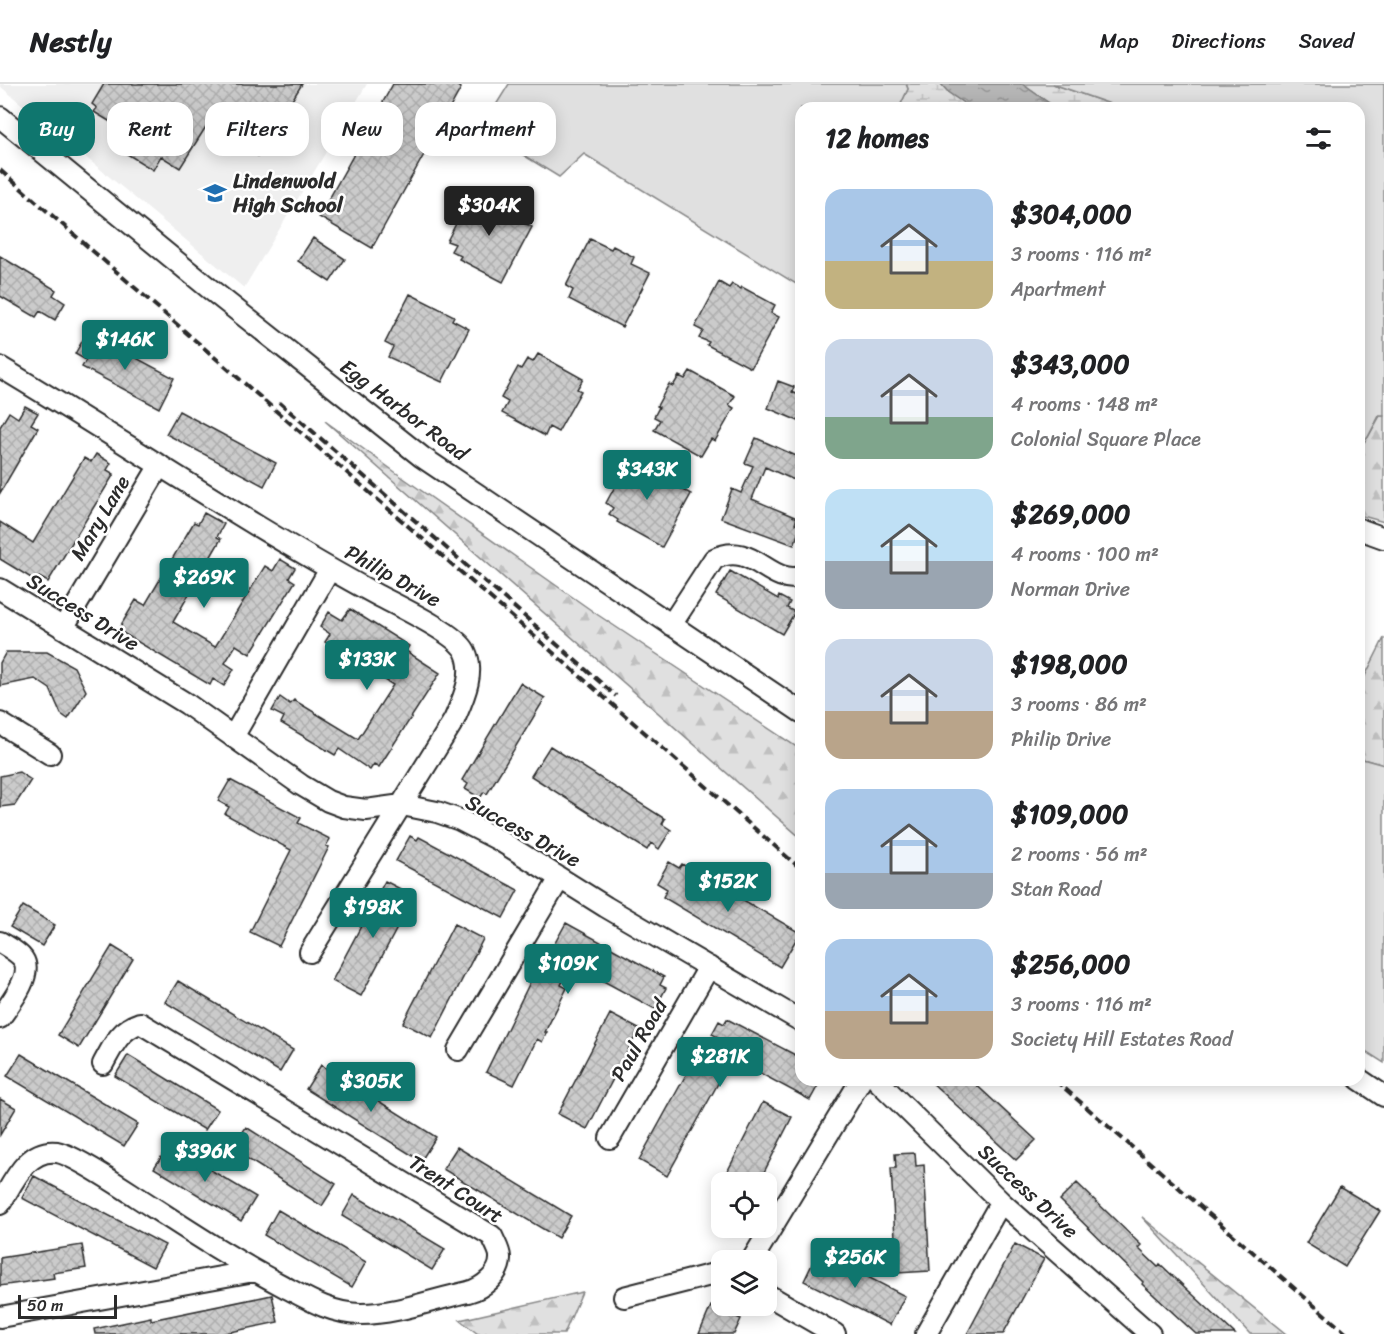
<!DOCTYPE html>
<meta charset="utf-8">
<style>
:root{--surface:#fff;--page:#f2f2f2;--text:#202124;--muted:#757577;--line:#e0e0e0;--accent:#0f766e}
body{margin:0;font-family:Sriracha,sans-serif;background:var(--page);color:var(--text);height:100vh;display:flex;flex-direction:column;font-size:22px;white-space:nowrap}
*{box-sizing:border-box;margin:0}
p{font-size:20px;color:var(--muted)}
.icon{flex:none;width:33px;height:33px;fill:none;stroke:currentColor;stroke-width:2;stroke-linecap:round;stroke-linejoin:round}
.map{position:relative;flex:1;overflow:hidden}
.sheet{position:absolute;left:795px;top:18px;width:570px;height:984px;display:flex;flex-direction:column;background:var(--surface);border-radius:18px;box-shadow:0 3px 15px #0003}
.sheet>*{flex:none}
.top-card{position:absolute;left:18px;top:18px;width:570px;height:54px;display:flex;gap:12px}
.fabs{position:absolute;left:711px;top:1088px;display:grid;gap:12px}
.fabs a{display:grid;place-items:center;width:66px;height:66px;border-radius:12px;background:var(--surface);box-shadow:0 3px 15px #0003;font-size:30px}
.scale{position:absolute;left:18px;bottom:15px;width:99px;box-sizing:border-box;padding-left:6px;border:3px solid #2b2b2b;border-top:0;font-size:16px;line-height:21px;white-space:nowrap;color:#2b2b2b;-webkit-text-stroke:4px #fff;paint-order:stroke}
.price{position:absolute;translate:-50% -51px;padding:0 14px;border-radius:6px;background:var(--accent);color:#fff;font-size:20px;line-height:39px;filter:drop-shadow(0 2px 3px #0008)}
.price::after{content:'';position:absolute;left:50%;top:36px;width:18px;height:14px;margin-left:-9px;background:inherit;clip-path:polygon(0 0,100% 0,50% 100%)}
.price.active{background:#222;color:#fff}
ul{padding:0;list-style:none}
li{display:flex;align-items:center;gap:18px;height:150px;padding:0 30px}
li span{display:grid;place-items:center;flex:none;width:168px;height:120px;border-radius:18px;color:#555}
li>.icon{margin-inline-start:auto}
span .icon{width:72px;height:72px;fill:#fffc;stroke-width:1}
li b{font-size:26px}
h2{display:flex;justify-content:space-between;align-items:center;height:72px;padding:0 30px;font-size:26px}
.tag{padding:0 21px;border-radius:18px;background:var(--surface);box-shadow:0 3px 15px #0003;font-size:21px;line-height:54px}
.tag.active{background:var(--accent);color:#fff}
header{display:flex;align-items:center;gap:36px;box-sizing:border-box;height:84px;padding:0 30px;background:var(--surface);border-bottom:2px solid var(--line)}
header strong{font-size:28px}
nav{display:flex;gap:33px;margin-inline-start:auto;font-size:21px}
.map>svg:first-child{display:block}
.built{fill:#efefef}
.forest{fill:url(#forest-firs);stroke:#868686;stroke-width:1.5}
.wetland{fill:url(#wetland-marsh);stroke:#868686;stroke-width:1.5}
.green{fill:#e0e0e0;stroke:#868686;stroke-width:1.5}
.water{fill:url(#water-ripples);stroke:#7e7e7e;stroke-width:1.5}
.building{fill:url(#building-cross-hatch);stroke:#2b2b2b;stroke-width:1.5}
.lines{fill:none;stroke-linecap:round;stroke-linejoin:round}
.minor-casing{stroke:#2b2b2b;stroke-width:24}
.minor{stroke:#fff;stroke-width:20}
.rail{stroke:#2b2b2b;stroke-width:4;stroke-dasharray:9 4.5;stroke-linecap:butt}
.labels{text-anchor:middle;stroke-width:5;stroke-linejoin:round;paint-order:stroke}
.poi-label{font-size:21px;font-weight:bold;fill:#2b2b2b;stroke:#fff;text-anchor:start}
.street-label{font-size:21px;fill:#2b2b2b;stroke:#fff}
</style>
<header>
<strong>Nestly</strong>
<nav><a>Map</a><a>Directions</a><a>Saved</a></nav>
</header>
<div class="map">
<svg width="1384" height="1250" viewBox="0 0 1384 1250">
<defs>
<pattern id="forest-firs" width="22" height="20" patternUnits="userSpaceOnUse" patternTransform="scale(1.5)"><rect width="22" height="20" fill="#e0e0e0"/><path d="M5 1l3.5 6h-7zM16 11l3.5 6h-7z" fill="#c0c0c0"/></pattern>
<pattern id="wetland-marsh" width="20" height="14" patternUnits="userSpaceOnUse" patternTransform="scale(1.5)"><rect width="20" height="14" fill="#e0e0e0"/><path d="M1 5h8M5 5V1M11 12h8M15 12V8" fill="none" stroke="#c0c0c0"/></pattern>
<pattern id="water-ripples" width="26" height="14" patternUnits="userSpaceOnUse" patternTransform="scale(1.5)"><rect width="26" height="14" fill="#b6b6b6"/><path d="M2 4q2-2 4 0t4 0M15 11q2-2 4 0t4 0" fill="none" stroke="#949494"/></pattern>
<pattern id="building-cross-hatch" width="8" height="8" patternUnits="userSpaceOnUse" patternTransform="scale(1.5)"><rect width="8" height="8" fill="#cbcbcb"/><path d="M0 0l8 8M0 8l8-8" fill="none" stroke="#aeaeae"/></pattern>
</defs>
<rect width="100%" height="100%" fill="#fff"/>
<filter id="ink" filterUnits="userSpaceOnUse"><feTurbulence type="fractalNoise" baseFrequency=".0167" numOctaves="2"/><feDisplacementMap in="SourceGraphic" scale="12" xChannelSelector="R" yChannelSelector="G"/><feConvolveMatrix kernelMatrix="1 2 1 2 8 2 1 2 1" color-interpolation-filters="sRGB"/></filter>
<g filter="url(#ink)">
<path class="built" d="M0 0H367L244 204 31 28 0 2Z"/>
<path class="forest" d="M1380 332H1384V438L1359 431V364L1368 353Z
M325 337 402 393 598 531 801 666V754Z
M1384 554V681L1359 674V604Z
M1142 1133 1286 1250H1250Z
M582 1208 564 1250H478L460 1236Z"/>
<path class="wetland" d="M906 0H941L949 9 971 24H899L908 5Z
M1022 0H1053L1122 24H1056Z"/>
<path class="green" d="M509 0H906L908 5 899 24H801V203L584 70 559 93 481 45Z
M1053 0H1384V332H1379L1368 353 1359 364V24H1122Z
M1359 674 1384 681V979L1359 963Z"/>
<path class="water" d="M941 0H1022L1056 24H971L949 9Z"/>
<path class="building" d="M104 0H302L258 72 207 41 180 84 161 72 153 86 114 62 124 46 94 28 97 24 92 20Z
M393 0H454L461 4 372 164 319 133Z
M472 109 493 120 494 117 517 128 514 134 532 143 503 198 459 175 461 172 451 167 455 160 447 157Z
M313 154 345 175 330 198 298 177Z
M590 155 611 165 613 162 634 173 631 180 650 189 622 243 569 215 573 206 566 202Z
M0 172 56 206 53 211 65 219 55 236 40 227 36 233 0 212Z
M719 198 729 204 732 200 741 205 742 203 775 221 771 229 779 233 751 284 707 261 709 258 699 254 703 247 695 243Z
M410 210 454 232 452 236 469 245 442 298 388 273 393 263 385 259Z
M84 254 96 261 99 254 174 294 159 324 82 283 86 276 75 270Z
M538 270 583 295 577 305 581 307 558 348 549 343 545 352 502 329 508 318 501 314 518 283 521 285 527 275 533 278Z
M690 287 735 312 729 321 734 324 715 357 711 355 701 372 654 346 660 336 654 333 659 323 657 322 669 300 673 302 679 292 685 295Z
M778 297 794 303 792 308 801 312V338L768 324Z
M25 322 38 329 31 340 38 344 0 409V343L9 328 18 334Z
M179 327 276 379 264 402 166 350Z
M756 354 801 374V399L765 383 752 415 797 434 795 440 801 442 794 461 721 434 732 405 741 409 753 382 745 379Z
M96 370 111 379 107 386 114 390 48 498 39 493 36 497 0 475V438L33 459 84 374 91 378Z
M632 371 675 395 672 400 691 410 662 463 617 438 618 436 609 430 613 424 606 419Z
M204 429 224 440 217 453 221 455 173 538 215 563 265 482 273 487 280 475 295 484 289 494 295 498 250 570 236 561 225 579 234 585 224 602 213 595 210 601 118 546 136 516 145 521 194 438 198 440Z
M730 487 778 515 779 512 790 518 787 524 795 528 782 550 716 511Z
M350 525 409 562 406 567 440 589 379 683 374 680 370 686 339 665 335 671 281 639 284 633 272 627 280 613 290 620 294 616 358 655 393 601 325 558 330 550 320 543 329 528 342 536Z
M6 568H47L74 583 86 607 68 635 61 630 50 605 35 595 0 602V579Z
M520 599 545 614 487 710 484 708 480 714 465 705 468 700 462 696Z
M550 662 665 735 662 740 671 746 659 765 651 759 647 766 531 692Z
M19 688 31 696 15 721 0 723V692Z
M230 696 301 734 298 739 330 755 326 762 329 763 279 862 250 848 291 766 225 730 229 723 218 717Z
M410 752 417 756 419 753 518 806 503 834 396 777Z
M669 778 679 784 682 780 800 849 780 883 663 813 667 805 657 799Z
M385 797 414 812 361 912 332 897Z
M23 822 55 841 42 862 10 843Z
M566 839 664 893 660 901 666 904 655 925 572 880 561 901 567 904 545 948H547L542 958 537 955 514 1001 486 988 536 886 544 891 554 870 550 868Z
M454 840 483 855 432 954 403 939Z
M112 862 133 875 79 964 58 951Z
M178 897 293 966 280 988 165 918Z
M610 930 639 945 587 1045 558 1030Z
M727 935 801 974V996H821L810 1016 721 968 710 988 721 994 667 1092 639 1076 693 978 699 982 702 976 705 978 718 953 712 950 719 937 724 940Z
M21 970 138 1040 124 1062 7 992Z
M128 971 218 1026 205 1046 115 992Z
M321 981 436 1053 421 1077 306 1005Z
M929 996H971L1036 1056 1016 1076Z
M0 1015 16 1024 0 1051Z
M763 1018 792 1033 759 1098H722Z
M246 1043 336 1100 322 1122 232 1065Z
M169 1061 256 1113 241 1137 154 1084Z
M457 1063 571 1132 558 1154 443 1085Z
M915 1069 916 1082 924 1081 930 1187 897 1189 891 1084H896L895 1070Z
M34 1092 165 1161 153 1183 22 1114Z
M1077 1099 1141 1161 1138 1164 1158 1183 1160 1180 1235 1250H1196L1142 1200 1143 1198 1060 1116Z
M1340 1103 1380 1127 1345 1183 1306 1159Z
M354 1111 445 1165 432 1186 342 1132Z
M278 1126 366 1178 352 1203 264 1151Z
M1015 1160 1044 1175 1003 1250H967Z
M82 1161 86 1184 53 1189 54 1194 0 1202V1174Z
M817 1170 829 1176 831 1174 905 1212 890 1241 804 1197Z
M272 1211 278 1238 221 1250H95L94 1245 151 1233V1236Z
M711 1222 741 1235 734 1250H699Z"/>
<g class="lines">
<g class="minor-casing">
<path id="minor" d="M0 33 210 205 422 373 801 628
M0 283C126 358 248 441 377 511 396 521 456 549 465 567 476 589 463 615 454 636L310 868
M1359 445 1384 454
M0 505 187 620 301 701 328 717 344 723 366 726 402 721 437 728 460 736 499 756 606 823 801 937
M671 541 714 475C753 456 768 501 801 493
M63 544 160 381
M0 639 50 670
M233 653 330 485
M0 858C8 863 18 868 23 875 34 891 9 921 0 934
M458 966 560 794
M1359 995 1384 1012
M877 996 1001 1118 1150 1250
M610 1054 709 883
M0 1120C13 1099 27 1064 57 1068 74 1071 120 1102 137 1113 185 1144 233 1176 285 1203 309 1216 333 1230 361 1230 397 1230 434 1215 468 1208 483 1204 501 1190 500 1173 500 1167 495 1159 492 1152L140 939C119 946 113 962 103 980
M752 1176 861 996
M766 1210 835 1250
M624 1213 722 1188
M0 1233 254 1187
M926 1250 1001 1118"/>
</g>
<use href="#minor" class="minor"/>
<path class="rail" d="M0 86 801 785
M279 318 616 612
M1055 996 1347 1250"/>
</g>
</g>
<defs>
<g id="school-bare" transform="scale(1.8)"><path d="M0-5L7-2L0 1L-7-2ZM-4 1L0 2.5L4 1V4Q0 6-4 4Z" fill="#1f6fb2" stroke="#fff" stroke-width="2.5" paint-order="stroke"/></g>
</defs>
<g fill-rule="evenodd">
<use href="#school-bare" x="215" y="109"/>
</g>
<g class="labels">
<g class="poi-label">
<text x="233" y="104">Lindenwold<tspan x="233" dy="24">High School</tspan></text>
</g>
<g class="street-label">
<text transform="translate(404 326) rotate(37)" y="7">Egg Harbor Road</text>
<text transform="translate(100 434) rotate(-59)" y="7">Mary Lane</text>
<text transform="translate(393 492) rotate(29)" y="7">Philip Drive</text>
<text transform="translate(83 528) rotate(32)" y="7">Success Drive</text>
<text transform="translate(523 747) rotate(29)" y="7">Success Drive</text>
<text transform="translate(639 956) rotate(-60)" y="7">Paul Road</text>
<text transform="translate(456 1105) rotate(33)" y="7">Trent Court</text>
<text transform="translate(1028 1107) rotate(43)" y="7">Success Drive</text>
</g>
</g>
</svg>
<div class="fabs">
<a><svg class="icon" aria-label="locate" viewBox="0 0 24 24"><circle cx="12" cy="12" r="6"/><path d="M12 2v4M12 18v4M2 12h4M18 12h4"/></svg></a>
<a><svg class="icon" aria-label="layers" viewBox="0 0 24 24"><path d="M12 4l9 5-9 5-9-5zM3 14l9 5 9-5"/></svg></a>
</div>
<div class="scale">50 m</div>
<b class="price active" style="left:489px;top:153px">$304K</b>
<b class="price" style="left:125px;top:287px">$146K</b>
<b class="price" style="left:647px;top:417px">$343K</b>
<b class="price" style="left:204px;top:525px">$269K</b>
<b class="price" style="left:367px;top:607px">$133K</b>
<b class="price" style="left:728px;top:829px">$152K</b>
<b class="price" style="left:373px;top:855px">$198K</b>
<b class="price" style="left:568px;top:911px">$109K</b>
<b class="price" style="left:720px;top:1004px">$281K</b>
<b class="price" style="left:371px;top:1029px">$305K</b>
<b class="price" style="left:205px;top:1099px">$396K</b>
<b class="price" style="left:855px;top:1205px">$256K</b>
<div class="top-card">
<a class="tag active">Buy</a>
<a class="tag">Rent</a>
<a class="tag">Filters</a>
<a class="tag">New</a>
<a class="tag">Apartment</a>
</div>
<section class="sheet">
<h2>12 homes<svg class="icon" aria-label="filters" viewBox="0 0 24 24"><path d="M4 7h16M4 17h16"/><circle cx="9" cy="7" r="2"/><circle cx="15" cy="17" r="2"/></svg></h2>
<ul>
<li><span style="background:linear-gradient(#a9c7e8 60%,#c2b280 0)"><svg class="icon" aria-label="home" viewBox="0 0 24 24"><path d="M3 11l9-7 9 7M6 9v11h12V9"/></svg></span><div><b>$304,000</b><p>3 rooms · 116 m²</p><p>Apartment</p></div></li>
<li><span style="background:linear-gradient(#c9d6e8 65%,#7fa58c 0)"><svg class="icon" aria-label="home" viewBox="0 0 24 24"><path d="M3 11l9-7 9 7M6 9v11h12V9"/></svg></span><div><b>$343,000</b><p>4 rooms · 148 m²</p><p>Colonial Square Place</p></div></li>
<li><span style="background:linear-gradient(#bfe0f5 60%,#9aa5b1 0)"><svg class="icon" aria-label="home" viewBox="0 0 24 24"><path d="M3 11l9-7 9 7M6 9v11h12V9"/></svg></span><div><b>$269,000</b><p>4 rooms · 100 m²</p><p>Norman Drive</p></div></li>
<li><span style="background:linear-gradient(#c9d6e8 60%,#b9a48a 0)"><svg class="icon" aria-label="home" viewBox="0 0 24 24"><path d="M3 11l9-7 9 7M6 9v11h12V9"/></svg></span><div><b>$198,000</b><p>3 rooms · 86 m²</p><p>Philip Drive</p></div></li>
<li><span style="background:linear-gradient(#a9c7e8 70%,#9aa5b1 0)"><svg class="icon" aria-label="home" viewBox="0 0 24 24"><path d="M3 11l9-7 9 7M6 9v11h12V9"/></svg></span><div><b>$109,000</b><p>2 rooms · 56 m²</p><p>Stan Road</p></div></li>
<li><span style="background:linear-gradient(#a9c7e8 60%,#b9a48a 0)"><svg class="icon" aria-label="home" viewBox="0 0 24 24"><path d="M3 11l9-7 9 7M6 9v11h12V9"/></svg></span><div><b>$256,000</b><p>3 rooms · 116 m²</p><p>Society Hill Estates Road</p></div></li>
</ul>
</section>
</div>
